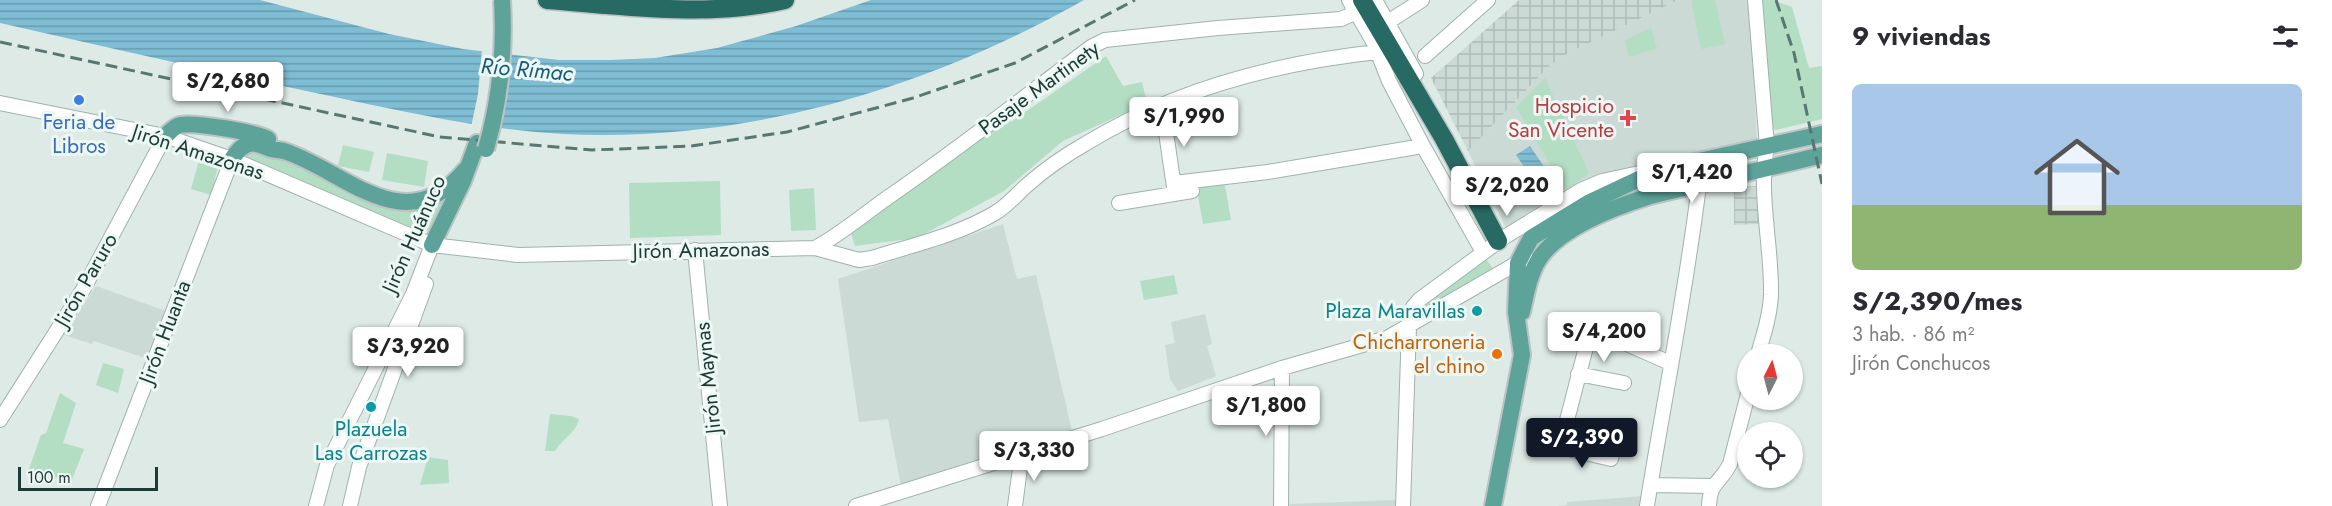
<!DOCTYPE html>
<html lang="es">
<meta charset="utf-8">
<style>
:root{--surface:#fff;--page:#f2f2f3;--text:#2b2b33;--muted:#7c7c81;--accent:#111827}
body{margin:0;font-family:Jost,sans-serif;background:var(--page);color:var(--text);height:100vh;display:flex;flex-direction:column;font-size:22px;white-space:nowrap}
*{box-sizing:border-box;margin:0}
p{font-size:20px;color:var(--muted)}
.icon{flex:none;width:33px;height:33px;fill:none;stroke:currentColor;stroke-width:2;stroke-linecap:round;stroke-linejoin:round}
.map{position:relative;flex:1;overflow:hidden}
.panel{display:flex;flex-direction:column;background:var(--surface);width:510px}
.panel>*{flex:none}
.needle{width:39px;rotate:6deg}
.fabs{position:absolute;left:1737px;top:344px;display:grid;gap:12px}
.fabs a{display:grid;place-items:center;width:66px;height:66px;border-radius:50%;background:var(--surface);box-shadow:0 2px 4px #0004;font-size:30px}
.scale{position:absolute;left:18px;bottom:15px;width:140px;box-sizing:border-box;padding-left:6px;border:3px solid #1d3a36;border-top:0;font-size:16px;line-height:21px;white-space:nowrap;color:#1d3a36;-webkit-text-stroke:4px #edf7f3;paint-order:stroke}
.price{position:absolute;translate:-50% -51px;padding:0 14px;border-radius:6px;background:#fff;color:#222;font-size:20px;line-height:39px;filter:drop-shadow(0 2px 3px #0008)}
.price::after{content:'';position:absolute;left:50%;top:36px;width:18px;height:14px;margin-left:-9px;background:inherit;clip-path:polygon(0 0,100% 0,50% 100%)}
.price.on{background:var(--accent);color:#fff}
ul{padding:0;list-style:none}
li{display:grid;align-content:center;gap:12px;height:318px;padding:0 30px}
li span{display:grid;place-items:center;height:186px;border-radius:9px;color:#555}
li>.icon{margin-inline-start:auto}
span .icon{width:108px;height:108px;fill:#fffc;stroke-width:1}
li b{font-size:26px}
h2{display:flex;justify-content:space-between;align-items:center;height:72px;padding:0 30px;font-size:26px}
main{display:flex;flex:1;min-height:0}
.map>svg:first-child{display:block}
.built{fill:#cbdad5}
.industrial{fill:url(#industrial-grid)}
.green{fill:#b3dec4}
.water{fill:url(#water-rules)}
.pier{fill:#ddeae6}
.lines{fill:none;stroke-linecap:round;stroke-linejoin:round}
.minor-casing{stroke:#a0b2ae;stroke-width:16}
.major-casing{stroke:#bbc4c3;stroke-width:20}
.highway-casing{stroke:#bbc4c3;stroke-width:21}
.minor{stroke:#fff;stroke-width:14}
.major{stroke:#5da39a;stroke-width:16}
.highway{stroke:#276963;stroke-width:18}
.rail{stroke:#577772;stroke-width:3;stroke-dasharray:12 6;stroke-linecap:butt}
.major-bridge-casing{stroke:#bbc4c3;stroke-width:20;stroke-linecap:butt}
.major-bridge{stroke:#5da39a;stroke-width:16}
.shop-dot{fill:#3f7fe0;stroke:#edf7f3;stroke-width:2}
.health-dot{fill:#e0444e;stroke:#edf7f3;stroke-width:2}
.culture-dot{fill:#0f9aa8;stroke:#edf7f3;stroke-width:2}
.food-dot{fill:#e8710a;stroke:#edf7f3;stroke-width:2}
.labels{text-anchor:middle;stroke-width:6;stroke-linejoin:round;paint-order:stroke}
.street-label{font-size:21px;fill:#1d3a36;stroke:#edf7f3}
.health-label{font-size:21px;fill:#be3a42;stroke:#edf7f3;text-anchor:end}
.shop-label{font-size:21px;fill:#366cbe;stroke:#edf7f3}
.culture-label{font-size:21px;fill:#0d838f;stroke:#edf7f3;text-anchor:end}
.food-label{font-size:21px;fill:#c56008;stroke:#edf7f3;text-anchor:end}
.water-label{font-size:22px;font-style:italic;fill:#145c7a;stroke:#edf7f3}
</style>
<main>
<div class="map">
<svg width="1822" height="506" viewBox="0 0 1822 506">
<defs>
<pattern id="industrial-grid" width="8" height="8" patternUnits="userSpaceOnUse" patternTransform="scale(1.5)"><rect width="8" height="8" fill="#cbdad5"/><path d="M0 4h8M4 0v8" fill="none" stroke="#aebcb7"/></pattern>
<pattern id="water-rules" width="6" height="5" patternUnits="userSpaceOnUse" patternTransform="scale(1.5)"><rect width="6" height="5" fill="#7fbdd5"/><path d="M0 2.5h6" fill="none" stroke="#679bae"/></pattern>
</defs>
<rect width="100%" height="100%" fill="#ddeae6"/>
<path class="built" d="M1678 0H1749L1757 139 1599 177 1506 228 1468 151 1549 66 1568 53Z
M1003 224 1017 279 1036 275 1072 431 901 486 888 419 859 422 838 279Z
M96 286 166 311 148 359 94 341 92 344 64 335Z
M1205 314 1212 344 1207 346 1216 376 1178 391 1170 379 1165 345 1175 343 1171 322Z
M1644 496 1642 506H1557L1567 505V502Z
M1397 500V506H1290L1289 504Z"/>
<path class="industrial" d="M1519 0H1678L1568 53 1549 66 1468 151 1431 78Z
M1757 186 1758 224 1734 225V187Z"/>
<path class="green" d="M1696 0H1715L1725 44 1701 49 1691 1Z
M1761 0H1772L1792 7 1809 68 1822 66V119L1776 130 1770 126Z
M1651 28 1657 48 1629 57 1625 40Z
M1106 56 1123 86 1142 82 1147 103 1063 141 1004 191 917 238 855 246 851 233 1005 117 1011 122Z
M1545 78 1589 173 1566 191 1516 107Z
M343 145 374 152 369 172 338 166Z
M259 149 358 194 441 196 444 200 428 230 413 229 395 224 241 154Z
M387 153 428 161 424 187 382 180Z
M200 157 219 162 211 195 191 189Z
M1224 180 1231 220 1203 224 1196 185Z
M720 181 721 235 630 238 629 183Z
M814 188 816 230 791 231 789 190Z
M1486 259 1494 270 1422 313 1421 307Z
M1174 275 1178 294 1144 300 1140 281Z
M103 363 124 369 118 393 96 385Z
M60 393 76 403 63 443 84 449 71 482 29 469 41 435 46 433Z
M550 414 571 416 579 419C576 433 562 439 555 451H545Z
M428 457 448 460 449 483 420 485Z"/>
<path class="water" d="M0 0H260L389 34 463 49 559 60H610L655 58 717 48 796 26 871 0H1084C927 89 745 143 563 134 486 130 410 113 335 97 223 74 112 48 0 23Z
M1530 146 1545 168 1531 177 1516 155Z"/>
<path class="pier" d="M482 49 508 52 495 131 471 127 478 94Z"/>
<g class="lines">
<g class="minor-casing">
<path id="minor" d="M1349 0 1374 43 1389 81 1423 146 1483 252
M1375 0 1416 74
M1755 0 1767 146C1758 195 1772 245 1771 295 1770 315 1764 334 1758 354
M1388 22 1422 0
M1425 56 1488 0
M0 103 165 136 232 159 432 245 518 255 815 248 859 260 872 258C913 245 958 235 995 213 1007 206 1016 195 1026 186 1044 170 1064 156 1085 144 1173 90 1276 63 1377 52
M1162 105 1175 194
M1174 183 1268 172 1423 146
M1119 203 1192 191
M815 248C841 234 863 215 887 198 957 150 1023 98 1091 47L1105 40 1218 28 1341 19 1350 15 1359 0
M695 250 720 506
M1578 374 1624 383
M0 420 84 288 165 136
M1617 430 1611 459 1560 447 1591 328 1670 363
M1651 485 1712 486
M98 506 232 159
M316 506 327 465 413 294 432 245
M350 506 359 467 426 284
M856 506 1102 429 1282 368 1387 338 1526 258
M1015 506 1022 453
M1281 506 1282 368
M1403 506 1409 327 1413 307 1419 300 1503 238 1581 190 1602 181 1644 172
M1647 506C1664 399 1686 293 1699 185
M1709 506C1710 481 1720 484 1730 464L1748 394"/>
</g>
<g class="major-casing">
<path id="major" d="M165 136C170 132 175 126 180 125 194 122 255 132 268 139
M232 159C237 152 241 146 249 144 257 142 263 146 271 149 275 150 280 150 284 151 346 171 405 243 465 170
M432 245 463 181 477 143
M1522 312C1526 294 1529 275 1539 259 1560 227 1615 207 1650 196L1822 155
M1493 506 1522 355 1516 312 1518 263 1531 238 1588 203 1658 170 1822 134"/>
</g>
<g class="highway-casing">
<path id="highway" d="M547 0C626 6 708 18 785 0
M1362 0 1444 139 1498 241"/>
</g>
<use href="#minor" class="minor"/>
<use href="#major" class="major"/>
<use href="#highway" class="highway"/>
<path class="rail" d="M1776 0 1794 53 1822 184
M0 42 440 137 592 150 691 146 787 132 913 98 1015 63 1135 0"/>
<g class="major-bridge-casing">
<path id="major-bridge" d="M486 149C500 100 505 51 502 0"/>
</g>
<use href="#major-bridge" class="major-bridge"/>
</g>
<circle class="shop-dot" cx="79" cy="100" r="6"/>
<path class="health-dot" d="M1625 109h6v6h6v6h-6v6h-6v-6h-6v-6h6z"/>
<g class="culture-dot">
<circle cx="1477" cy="311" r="6"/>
<circle cx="371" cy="407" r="6"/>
</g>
<circle class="food-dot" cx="1497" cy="354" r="6"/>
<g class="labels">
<g class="street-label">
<text transform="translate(1039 88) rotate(-36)" y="7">Pasaje Martinety</text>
<text transform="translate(198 152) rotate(18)" y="7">Jirón Amazonas</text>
<text transform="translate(414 234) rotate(-66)" y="7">Jirón Huánuco</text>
<text transform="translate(701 250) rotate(-1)" y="7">Jirón Amazonas</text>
<text transform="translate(86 280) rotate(-60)" y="7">Jirón Paruro</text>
<text transform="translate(165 332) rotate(-69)" y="7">Jirón Huanta</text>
<text transform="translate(708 378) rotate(-96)" y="7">Jirón Maynas</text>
</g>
<g class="health-label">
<text x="1614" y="113">Hospicio<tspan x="1614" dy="24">San Vicente</tspan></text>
</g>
<g class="shop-label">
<text x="79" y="129">Feria de<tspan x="79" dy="24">Libros</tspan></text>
</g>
<g class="culture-label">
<text x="1465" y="318">Plaza Maravillas</text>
<text x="371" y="436" text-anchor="middle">Plazuela<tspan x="371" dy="24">Las Carrozas</tspan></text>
</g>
<g class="food-label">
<text x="1485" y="349">Chicharroneria<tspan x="1485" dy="24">el chino</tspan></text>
</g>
<g class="water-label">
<text transform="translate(527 69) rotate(5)" y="8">Río Rímac</text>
</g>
</g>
</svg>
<div class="fabs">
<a><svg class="needle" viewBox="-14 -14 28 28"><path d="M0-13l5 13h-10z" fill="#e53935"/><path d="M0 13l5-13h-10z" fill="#7c7c81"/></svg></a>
<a><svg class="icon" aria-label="locate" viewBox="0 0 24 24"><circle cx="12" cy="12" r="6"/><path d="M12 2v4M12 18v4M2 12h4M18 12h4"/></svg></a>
</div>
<div class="scale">100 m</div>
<b class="price" style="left:228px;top:113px">S/2,680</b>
<b class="price" style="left:1184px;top:148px">S/1,990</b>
<b class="price" style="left:1692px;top:204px">S/1,420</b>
<b class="price" style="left:1507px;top:217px">S/2,020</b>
<b class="price" style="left:1604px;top:363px">S/4,200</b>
<b class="price" style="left:408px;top:378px">S/3,920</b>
<b class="price" style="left:1266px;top:437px">S/1,800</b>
<b class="price on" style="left:1582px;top:469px">S/2,390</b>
<b class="price" style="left:1034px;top:482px">S/3,330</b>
</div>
<section class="panel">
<h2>9 viviendas<svg class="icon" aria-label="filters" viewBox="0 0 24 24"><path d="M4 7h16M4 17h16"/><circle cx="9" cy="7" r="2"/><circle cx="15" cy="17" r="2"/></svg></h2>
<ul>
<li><span style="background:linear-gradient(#a9c7e8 65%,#8fb573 0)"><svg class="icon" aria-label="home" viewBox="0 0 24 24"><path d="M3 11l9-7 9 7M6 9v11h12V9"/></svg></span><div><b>S/2,390/mes</b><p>3 hab. · 86 m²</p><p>Jirón Conchucos</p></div></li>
</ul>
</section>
</main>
